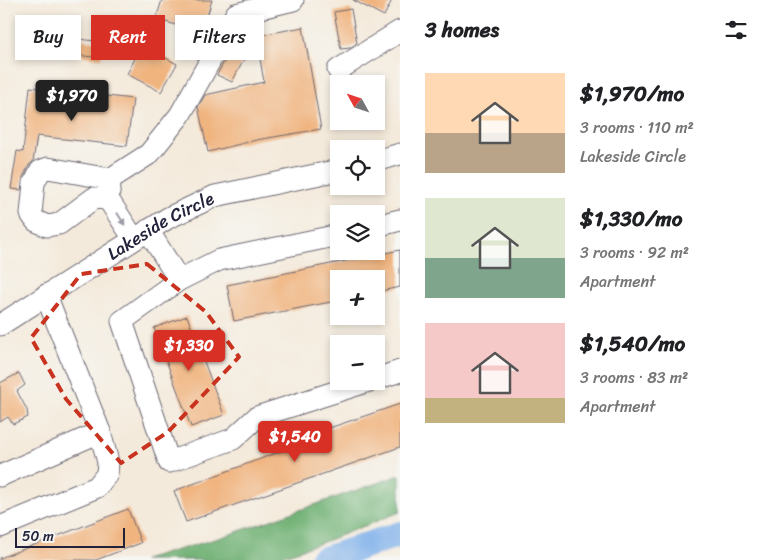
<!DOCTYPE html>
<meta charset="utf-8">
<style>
:root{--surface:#fff;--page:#f6f6f6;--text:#202124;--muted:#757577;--accent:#d93025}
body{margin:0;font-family:Sriracha,sans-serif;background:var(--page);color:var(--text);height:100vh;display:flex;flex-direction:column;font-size:19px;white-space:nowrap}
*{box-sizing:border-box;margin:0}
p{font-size:16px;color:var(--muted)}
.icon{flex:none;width:28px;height:28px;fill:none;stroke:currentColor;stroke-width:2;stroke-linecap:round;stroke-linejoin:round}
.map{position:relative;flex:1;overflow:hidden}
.drawer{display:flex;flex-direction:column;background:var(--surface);width:375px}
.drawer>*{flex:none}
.top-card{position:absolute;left:15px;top:15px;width:310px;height:45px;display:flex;gap:10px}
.needle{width:32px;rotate:310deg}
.buttons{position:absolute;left:330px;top:75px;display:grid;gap:10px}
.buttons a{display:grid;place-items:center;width:55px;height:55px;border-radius:0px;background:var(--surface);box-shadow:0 2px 8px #0003;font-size:25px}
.scale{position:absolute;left:15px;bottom:12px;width:110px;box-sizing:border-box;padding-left:5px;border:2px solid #22223b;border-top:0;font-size:14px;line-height:18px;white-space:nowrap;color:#22223b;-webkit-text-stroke:4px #f6f6f2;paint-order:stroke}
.price{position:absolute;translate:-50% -42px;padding:0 11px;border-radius:5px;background:var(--accent);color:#fff;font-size:16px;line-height:32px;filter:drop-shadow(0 1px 2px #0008)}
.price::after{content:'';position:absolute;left:50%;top:30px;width:15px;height:11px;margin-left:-8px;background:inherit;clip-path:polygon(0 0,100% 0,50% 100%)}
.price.current{background:#222;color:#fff}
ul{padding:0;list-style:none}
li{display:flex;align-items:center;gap:15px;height:125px;padding:0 25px}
li span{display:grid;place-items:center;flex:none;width:140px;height:100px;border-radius:0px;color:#555}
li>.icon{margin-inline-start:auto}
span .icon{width:60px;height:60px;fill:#fffc;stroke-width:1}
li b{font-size:21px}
h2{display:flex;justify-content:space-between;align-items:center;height:60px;padding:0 25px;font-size:21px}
.chip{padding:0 18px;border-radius:0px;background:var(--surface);box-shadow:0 2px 8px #0003;font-size:18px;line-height:45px}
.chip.current{background:var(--accent);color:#fff}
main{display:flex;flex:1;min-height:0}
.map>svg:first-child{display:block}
.forest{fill:#6eb072;stroke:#486956}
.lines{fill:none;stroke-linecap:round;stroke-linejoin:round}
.river{stroke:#7fb0ea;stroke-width:26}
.building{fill:#f0b47f}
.minor-casing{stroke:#6c6873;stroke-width:23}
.minor{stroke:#fff;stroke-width:21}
.oneway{fill:#9c9ca7}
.marked{fill:none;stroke:#c8321e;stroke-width:4;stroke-dasharray:10 6;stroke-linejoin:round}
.labels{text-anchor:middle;stroke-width:4.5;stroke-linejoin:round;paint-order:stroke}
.street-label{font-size:18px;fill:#22223b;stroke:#f6f6f2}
</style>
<main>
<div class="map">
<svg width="400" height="560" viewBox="0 0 400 560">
<rect width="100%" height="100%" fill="#f6f6f2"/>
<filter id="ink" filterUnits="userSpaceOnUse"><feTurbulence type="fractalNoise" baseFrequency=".02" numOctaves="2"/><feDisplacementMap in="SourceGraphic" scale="10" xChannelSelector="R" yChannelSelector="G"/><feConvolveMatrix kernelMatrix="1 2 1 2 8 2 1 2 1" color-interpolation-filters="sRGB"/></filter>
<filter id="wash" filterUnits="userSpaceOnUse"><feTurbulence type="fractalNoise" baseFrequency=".0096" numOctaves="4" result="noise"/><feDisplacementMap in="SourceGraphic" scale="20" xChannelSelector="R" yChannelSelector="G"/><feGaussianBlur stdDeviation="1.12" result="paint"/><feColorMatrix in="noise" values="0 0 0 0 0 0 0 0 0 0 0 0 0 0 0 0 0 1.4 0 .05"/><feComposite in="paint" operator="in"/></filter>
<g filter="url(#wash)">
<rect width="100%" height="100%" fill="#f4eadb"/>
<path class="forest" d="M400 475V512L324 542 269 560H143L222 537Z"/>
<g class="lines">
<path class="river" d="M322 560 400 534"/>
</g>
<g id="blocks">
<path class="building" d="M162 0H212L202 33 156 19Z
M353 0H392L384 16Z
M351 9 357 43 350 48 341 49 334 12Z
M303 27 321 129 256 140 208 152 198 107 205 95 264 82 256 36Z
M62 37 103 42 101 58 60 53Z
M235 42 249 50 232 82 217 75Z
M142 45 177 64 161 92 127 74Z
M30 87 133 99 127 146 37 136 33 162 29 165 23 177 21 190 11 189 17 151 23 152Z
M400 250V287L376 292V279H332L336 301 234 321 227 285Z
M187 316 224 415 191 427 154 328Z
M19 373 25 385 17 391 27 410 28 417 13 424 8 417 0 422V383Z
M400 404V447L186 522 174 491 287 449 285 443Z
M128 509 141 543 96 560H0V558Z"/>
</g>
</g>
<g filter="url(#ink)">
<use href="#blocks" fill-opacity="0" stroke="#6c6873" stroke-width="1"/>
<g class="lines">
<g class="minor-casing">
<g id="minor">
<path d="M338 70 400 31"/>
<path d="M376 161 400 154"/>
<path d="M110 185 108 199 134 239"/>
<path d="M108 199 94 198 59 224 47 226 36 221 31 214 34 183 40 171 48 168 110 179 149 154 180 115 236 14 293 0"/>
<path d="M376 226 400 220"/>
<path d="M148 230 179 280"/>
<path d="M339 235 219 260 179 280 122 321 169 462 233 439 257 417 369 381"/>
<path id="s1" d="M0 325 168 218 215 196 339 170"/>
<path d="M376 379 400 371"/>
<path d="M0 476 100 432 46 295"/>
<path d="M0 527 97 487 107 474 108 462 100 432"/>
</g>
</g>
<use href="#minor" class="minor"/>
</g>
<defs><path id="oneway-solid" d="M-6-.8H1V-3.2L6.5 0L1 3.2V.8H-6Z" transform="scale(1.25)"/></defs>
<use class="oneway" href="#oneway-solid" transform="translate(121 219) rotate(58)"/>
</g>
<path class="marked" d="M147 264 206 312 239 357 168 432 121 463 66 399 31 338 81 274Z"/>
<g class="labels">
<g class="street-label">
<text dy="6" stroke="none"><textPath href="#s1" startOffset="189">Lakeside Circle</textPath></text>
</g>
</g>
</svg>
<div class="buttons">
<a><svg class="needle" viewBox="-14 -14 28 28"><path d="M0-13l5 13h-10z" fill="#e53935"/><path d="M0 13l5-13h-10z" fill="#757577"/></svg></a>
<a><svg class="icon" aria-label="locate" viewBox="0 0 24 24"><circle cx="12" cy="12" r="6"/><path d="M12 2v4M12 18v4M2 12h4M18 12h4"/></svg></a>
<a><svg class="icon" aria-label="layers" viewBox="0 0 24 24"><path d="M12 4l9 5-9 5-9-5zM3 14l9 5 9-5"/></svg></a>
<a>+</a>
<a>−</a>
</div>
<div class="scale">50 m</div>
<b class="price current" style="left:72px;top:122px">$1,970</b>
<b class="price" style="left:189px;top:372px">$1,330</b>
<b class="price" style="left:295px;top:463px">$1,540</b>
<div class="top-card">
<a class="chip">Buy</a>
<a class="chip current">Rent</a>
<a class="chip">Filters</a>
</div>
</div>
<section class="drawer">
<h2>3 homes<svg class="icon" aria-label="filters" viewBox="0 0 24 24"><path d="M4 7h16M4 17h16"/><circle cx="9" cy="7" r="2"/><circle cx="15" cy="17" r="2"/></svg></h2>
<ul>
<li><span style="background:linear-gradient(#ffd9b3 60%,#b9a48a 0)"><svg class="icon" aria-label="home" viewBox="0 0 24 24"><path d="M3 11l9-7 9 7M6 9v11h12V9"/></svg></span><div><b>$1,970/mo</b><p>3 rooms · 110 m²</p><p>Lakeside Circle</p></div></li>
<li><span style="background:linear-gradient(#dfe7d0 60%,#7fa58c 0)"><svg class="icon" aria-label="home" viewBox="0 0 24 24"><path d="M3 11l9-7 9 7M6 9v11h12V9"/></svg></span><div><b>$1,330/mo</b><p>3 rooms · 92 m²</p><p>Apartment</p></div></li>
<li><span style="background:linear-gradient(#f6c9c9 75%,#c2b280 0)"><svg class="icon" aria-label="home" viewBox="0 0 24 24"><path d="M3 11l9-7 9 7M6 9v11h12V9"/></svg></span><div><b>$1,540/mo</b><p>3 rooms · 83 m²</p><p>Apartment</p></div></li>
</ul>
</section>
</main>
